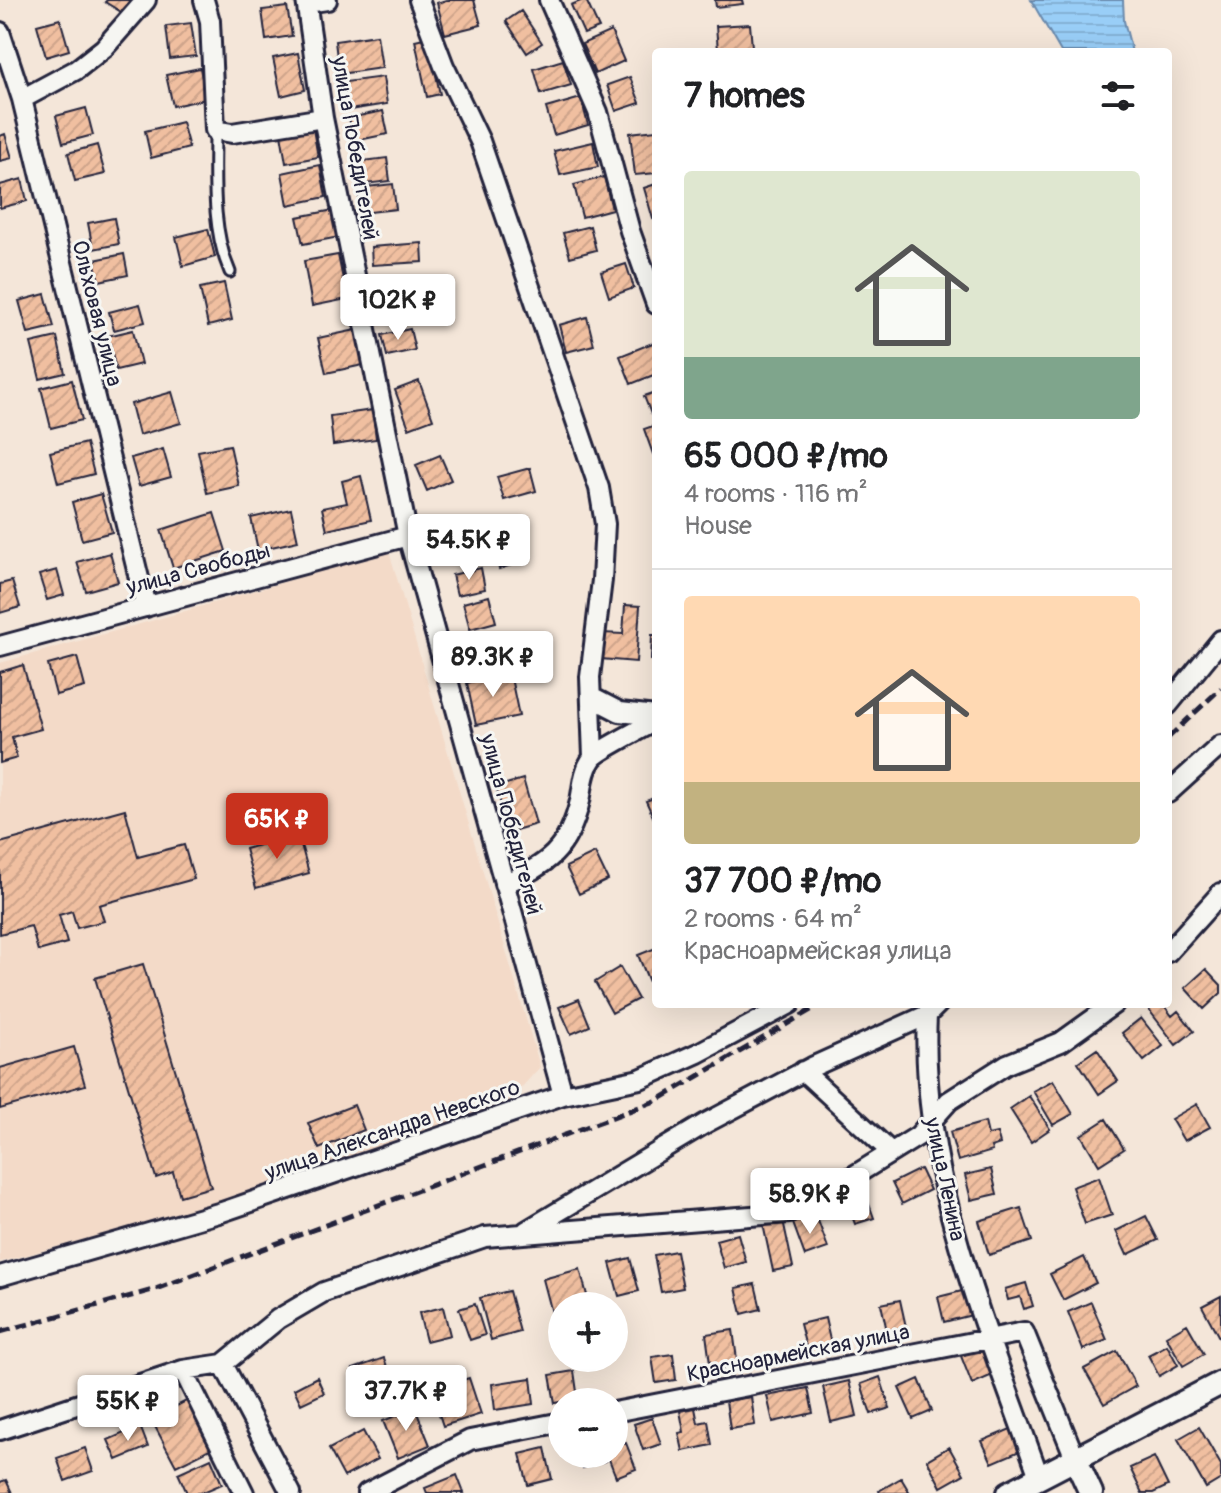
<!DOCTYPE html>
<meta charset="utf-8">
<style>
:root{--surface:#fff;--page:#f2f2f2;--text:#202124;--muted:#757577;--line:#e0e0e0;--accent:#c8321e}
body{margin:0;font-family:Pangolin,sans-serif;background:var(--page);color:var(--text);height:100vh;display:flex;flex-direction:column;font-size:30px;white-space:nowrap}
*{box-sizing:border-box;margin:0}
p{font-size:26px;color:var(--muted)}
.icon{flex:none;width:44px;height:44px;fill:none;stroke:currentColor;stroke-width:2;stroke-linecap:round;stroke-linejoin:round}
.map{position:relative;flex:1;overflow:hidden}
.panel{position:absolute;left:652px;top:48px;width:520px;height:960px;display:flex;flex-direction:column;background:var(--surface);border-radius:8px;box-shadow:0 8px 32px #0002}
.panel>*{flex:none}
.buttons{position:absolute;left:548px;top:1292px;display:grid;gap:16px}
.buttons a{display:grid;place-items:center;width:80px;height:80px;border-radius:50%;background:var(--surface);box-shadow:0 8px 32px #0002;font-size:40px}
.price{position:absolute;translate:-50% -68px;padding:0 18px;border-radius:8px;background:#fff;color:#222;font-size:26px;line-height:52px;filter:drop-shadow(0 2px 4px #0008)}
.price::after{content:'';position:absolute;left:50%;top:48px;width:24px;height:18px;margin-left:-12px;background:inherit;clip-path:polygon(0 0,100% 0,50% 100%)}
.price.selected{background:var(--accent);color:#fff}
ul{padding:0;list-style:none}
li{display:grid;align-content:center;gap:16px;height:424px;padding:0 32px}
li+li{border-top:2px solid var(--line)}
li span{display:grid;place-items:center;height:248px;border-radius:8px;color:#555}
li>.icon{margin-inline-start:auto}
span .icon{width:144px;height:144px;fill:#fffc;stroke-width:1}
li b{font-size:34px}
h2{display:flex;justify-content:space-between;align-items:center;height:96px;padding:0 32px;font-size:34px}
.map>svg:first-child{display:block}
.built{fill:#f3dac8}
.water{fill:url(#water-rules);stroke:#6989ac;stroke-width:2}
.building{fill:url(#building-hatch);stroke:#22223b;stroke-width:2}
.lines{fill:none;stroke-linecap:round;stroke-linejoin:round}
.service-casing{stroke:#22223b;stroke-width:15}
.minor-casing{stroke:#22223b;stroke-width:24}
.tertiary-casing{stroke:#22223b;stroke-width:28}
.service{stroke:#f6f6f2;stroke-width:9}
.minor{stroke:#f6f6f2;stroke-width:18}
.tertiary{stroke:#f6f6f2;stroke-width:22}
.rail{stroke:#22223b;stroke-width:5;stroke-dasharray:12 6;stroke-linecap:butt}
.labels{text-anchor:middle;stroke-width:6;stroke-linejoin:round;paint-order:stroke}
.street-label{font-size:22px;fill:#22223b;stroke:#f6f6f2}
</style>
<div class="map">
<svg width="1221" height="1493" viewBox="0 0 1221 1493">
<defs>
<pattern id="water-rules" width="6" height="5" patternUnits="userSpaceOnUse" patternTransform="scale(2)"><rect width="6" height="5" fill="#99cef7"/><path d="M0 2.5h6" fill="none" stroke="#84b1d5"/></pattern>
<pattern id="building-hatch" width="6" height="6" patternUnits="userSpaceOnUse" patternTransform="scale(2)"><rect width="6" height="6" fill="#f0bfa0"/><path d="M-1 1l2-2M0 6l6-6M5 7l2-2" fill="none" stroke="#cea48b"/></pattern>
</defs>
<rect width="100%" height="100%" fill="#f4e6d9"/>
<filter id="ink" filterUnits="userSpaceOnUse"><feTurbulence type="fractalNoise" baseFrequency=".0125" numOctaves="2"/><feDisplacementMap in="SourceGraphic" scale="16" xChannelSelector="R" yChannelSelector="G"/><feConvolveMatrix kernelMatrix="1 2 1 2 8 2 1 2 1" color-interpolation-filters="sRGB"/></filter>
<g filter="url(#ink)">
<path class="built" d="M389 551 540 1067 501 1110 296 1183 0 1262V663L172 615Z"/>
<path class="water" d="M1031 0H1123L1124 21 1132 52H1061Z"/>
<path class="building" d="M107 0H136L126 15 105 2Z
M446 0H474L481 25 445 34 437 3Z
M583 0H586L599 28 584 34 571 5Z
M715 0H742L743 4 716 7Z
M287 7 292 36 266 40 262 10Z
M521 11 542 43 527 53 506 21Z
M60 19 69 50 46 57 37 25Z
M191 23 196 56 170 59 166 26Z
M750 24 752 47 718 50 716 26Z
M611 31 624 61 595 74 582 44Z
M377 35 382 68 339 74 335 41Z
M428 37 440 94 427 97 415 40Z
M298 53 305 90 281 96 273 58Z
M563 60 571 85 541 94 534 69Z
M200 68 206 99 173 106 166 75Z
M383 77 387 104 349 110 345 82Z
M630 77 640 103 616 111 607 85Z
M581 98 588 125 554 135 546 108Z
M86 108 93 135 63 143 56 116Z
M383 111 388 134 354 141 349 118Z
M182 122 189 148 151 158 145 131Z
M313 129 318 157 286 163 281 134Z
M656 130V173L635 175 630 133Z
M5 134 12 158 0 161V136Z
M593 142 598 167 560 175 554 151Z
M97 145 105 174 75 181 68 153Z
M387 158 390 181 357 185 354 162Z
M320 165 326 197 288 205 282 173Z
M604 177 612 209 582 217 574 185Z
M22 179 27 201 0 208V185Z
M393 184 396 209 361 213 358 188Z
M656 184V218L653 219 644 188Z
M334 210 339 237 303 244 297 217Z
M114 218 119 244 93 249 88 223Z
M590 226 596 250 570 257 563 233Z
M208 229 215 257 183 266 176 237Z
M422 243 423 262 372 265 371 247Z
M124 254 128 275 99 281 94 260Z
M338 255 347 299 312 306 304 261Z
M626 264 634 288 609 297 601 272Z
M399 280 405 302 377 310 371 288Z
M224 283 232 320 208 326 200 288Z
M45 294 54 327 28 333 19 301Z
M140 304 145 322 114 330 109 312Z
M587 317 594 345 566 352 559 325Z
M410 329 415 350 387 356 382 335Z
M133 330 141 364 116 370 108 336Z
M356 330 363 365 326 373 318 338Z
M57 337 65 373 40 379 31 343Z
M655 342 656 374 631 384 620 356Z
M72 380 82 420 51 428 41 388Z
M419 381 433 419 409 428 395 390Z
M172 392 181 423 139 435 131 404Z
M656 392V412L651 414 644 396Z
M373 410 376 439 333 445 330 416Z
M656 425V453L653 454 644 429Z
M86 443 94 474 58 483 50 452Z
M230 445 239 486 207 493 198 451Z
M163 449 171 477 139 486 131 458Z
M440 455 451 480 427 491 416 465Z
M530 468 536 491 504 500 497 477Z
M361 476 371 520 327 530 322 508 347 503 342 481Z
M101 494 112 532 82 540 72 502Z
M291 509 298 541 258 550 251 518Z
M214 513 226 551 173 568 161 530Z
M518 529 528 560 499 569 490 537Z
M110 553 118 582 86 591 77 562Z
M481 568 485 589 457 595 452 575Z
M57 570 64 595 47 600 39 575Z
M12 581 20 607 0 613V584Z
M489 596 496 622 470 629 463 603Z
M625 605 640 606 636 662 601 659 602 633 623 634Z
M652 635H656V660H651Z
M77 657 85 687 56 695 48 665Z
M23 665 41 729 12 737 17 758 0 763V672Z
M510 673 519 716 476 725 467 683Z
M523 779 536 824 509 832 496 787Z
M656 797V823L646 801Z
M125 809 138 857 184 845 194 879 99 905 104 921 77 928 72 911 59 915 67 943 38 951 31 926 0 934V843Z
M298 834 309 873 256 888 245 849Z
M595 853 608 880 579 894 566 867Z
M656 948V993L654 994 638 955Z
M143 964 211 1187 180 1196 173 1172 156 1178 95 978Z
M620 967 638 999 612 1013 595 982Z
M1206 969 1221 985V993L1204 1009 1185 988Z
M579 999 590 1026 571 1034 559 1007Z
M1156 1004H1163L1172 1016 1178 1011 1194 1031 1176 1045 1149 1010Z
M1141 1018 1163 1046 1144 1061 1122 1033Z
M74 1047 85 1085 0 1109V1068Z
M1097 1049 1118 1081 1099 1094 1078 1062Z
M1053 1080 1073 1114 1053 1125 1033 1091Z
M1029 1096 1050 1129 1031 1142 1010 1109Z
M1197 1104 1210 1127 1184 1141 1171 1119Z
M354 1105 364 1130 319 1149 308 1123Z
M1106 1119 1124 1149 1099 1165 1081 1135Z
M985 1122 988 1135 997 1133 1000 1144 991 1147 992 1151 958 1161 950 1132Z
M920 1169 930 1190 902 1204 892 1183Z
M991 1169 997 1194 971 1200 965 1175Z
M1099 1177 1112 1215 1085 1224 1072 1187Z
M865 1193 874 1218 855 1224 846 1200Z
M1021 1208 1032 1241 989 1255 979 1221Z
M816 1215 828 1248 805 1256 793 1223Z
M1146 1216 1158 1240 1127 1255 1116 1231Z
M783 1220 793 1267 773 1271 763 1224Z
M738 1234 746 1262 724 1268 716 1240Z
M676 1251 683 1288 661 1292 654 1255Z
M1084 1257 1096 1283 1063 1300 1050 1274Z
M630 1258 639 1291 619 1296 610 1263Z
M580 1269 589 1303 562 1306V1310L552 1313 543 1279Z
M1026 1283 1033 1306 1024 1309 1020 1297 1008 1300 1005 1289Z
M755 1284 761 1309 742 1314 736 1288Z
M966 1290 972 1315 944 1322 938 1297Z
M509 1291 520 1332 491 1340 480 1298Z
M1221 1296V1341L1202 1306Z
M900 1300 906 1327 887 1331 881 1304Z
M1091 1302 1107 1340 1083 1350 1068 1312Z
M475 1304 485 1335 470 1340 459 1309Z
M443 1307 450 1335 426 1341 419 1313Z
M825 1318 832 1349 808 1355 800 1324Z
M1187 1324 1204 1354 1183 1366 1166 1336Z
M733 1330 738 1367 711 1371 706 1334Z
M1167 1345 1178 1365 1159 1376 1148 1355Z
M985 1347 995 1374 972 1384 961 1356Z
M1117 1351 1136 1386 1104 1404 1084 1369Z
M673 1354 676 1380 656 1383 652 1357Z
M384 1358 392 1381 361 1392 353 1369Z
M574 1371 578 1399 555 1403 550 1375Z
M317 1377 324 1393 301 1404 294 1389Z
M880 1377 890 1408 871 1414 861 1384Z
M469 1378 481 1414 443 1426 431 1390Z
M531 1378 534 1404 495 1410 492 1384Z
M919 1379 932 1411 913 1419 899 1388Z
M849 1381 857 1416 831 1422 823 1387Z
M808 1388 813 1413 773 1422 767 1396Z
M751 1397 755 1425 730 1429 726 1401Z
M188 1400 212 1448 176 1466 151 1419Z
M415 1408 430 1445 398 1458 383 1421Z
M695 1408 698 1423 708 1421 712 1445 683 1451 679 1433 684 1432 680 1411Z
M652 1418 661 1444 643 1450 634 1424Z
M140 1426 148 1447 117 1460 108 1440Z
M1199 1427 1221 1465V1479L1206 1488 1178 1439Z
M1013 1428 1022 1450 992 1463 982 1441Z
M363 1431 378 1459 344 1477 329 1449Z
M626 1443 636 1469 616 1477 607 1454H614V1447Z
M949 1447 964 1474 941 1487 927 1460Z
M85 1448 93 1471 65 1481 57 1458Z
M545 1448 552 1479 528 1485 520 1454Z
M579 1454H602L605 1461 583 1468Z
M1154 1457 1168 1486 1153 1493H1142L1130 1468Z
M211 1458 222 1484 201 1493H187L178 1473Z
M457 1475 464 1493H427L425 1488Z
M901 1478 910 1493H880L879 1491Z
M6 1480 12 1493H0V1482Z"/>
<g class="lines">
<g class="service-casing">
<path id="service" d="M215 130C215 177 211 228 230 272"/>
</g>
<g class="minor-casing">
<path id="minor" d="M204 0 210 21 215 130 232 133 323 118
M306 0 323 118 408 536 563 1095
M419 0 444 66 480 141 599 488 605 524 602 580 590 677 593 757
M549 0 598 112 630 231 656 304
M307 3 327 0
M0 32 22 99 146 607
M22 99 76 70 104 48 146 0
M0 646 408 536
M591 697 620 712 656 716
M1168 705 1221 640
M1168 793 1221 745
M504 884C548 864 568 851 580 801 583 787 583 771 592 759 598 750 644 728 656 720
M1168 952 1221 893
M927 1015C919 1175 987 1329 1039 1477
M803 1071 891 1152
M526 1231 706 1123 812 1067 927 1015 938 1004
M0 1276 222 1212 563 1095 640 1079 698 1053 790 1004
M223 1364 291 1493
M183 1370 244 1493
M614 1412 1024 1332 1075 1458
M0 1430 183 1370 223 1364 278 1319 324 1292 485 1237 789 1213 805 1206 918 1136 949 1101 1007 1064 1061 1042 1114 1004
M367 1493 470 1440 562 1422"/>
</g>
<g class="tertiary-casing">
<path id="tertiary" d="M1075 1458 1091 1493
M1009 1493 1221 1383"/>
</g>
<use href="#service" class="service"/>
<use href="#minor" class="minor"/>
<use href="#tertiary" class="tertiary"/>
<path class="rail" d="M1168 738 1221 688
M0 1332 153 1290 658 1100 821 1004"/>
</g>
</g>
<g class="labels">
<g class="street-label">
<text transform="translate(356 148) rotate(80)" y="8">улица Победителей</text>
<text transform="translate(98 313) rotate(76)" y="8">Ольховая улица</text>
<text transform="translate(198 568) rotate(-15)" y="8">улица Свободы</text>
<text transform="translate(512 824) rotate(75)" y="8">улица Победителей</text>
<text transform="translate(392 1129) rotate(-19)" y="8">улица Александра Невского</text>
<text transform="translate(946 1179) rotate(78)" y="8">улица Ленина</text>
<text transform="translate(798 1352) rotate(-11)" y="8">Красноармейская улица</text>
</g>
</g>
</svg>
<div class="buttons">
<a>+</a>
<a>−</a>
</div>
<b class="price" style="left:398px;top:342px">102K ₽</b>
<b class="price" style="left:469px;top:582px">54.5K ₽</b>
<b class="price" style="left:493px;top:699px">89.3K ₽</b>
<b class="price selected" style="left:277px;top:861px">65K ₽</b>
<b class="price" style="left:810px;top:1236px">58.9K ₽</b>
<b class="price" style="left:406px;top:1433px">37.7K ₽</b>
<b class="price" style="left:128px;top:1443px">55K ₽</b>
<section class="panel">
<h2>7 homes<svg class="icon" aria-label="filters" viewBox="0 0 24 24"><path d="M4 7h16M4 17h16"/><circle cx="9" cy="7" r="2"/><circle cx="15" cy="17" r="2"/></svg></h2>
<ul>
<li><span style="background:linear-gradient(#dfe7d0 75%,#7fa58c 0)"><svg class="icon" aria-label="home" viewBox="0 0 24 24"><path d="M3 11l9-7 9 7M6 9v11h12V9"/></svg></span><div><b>65 000 ₽/mo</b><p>4 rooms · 116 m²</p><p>House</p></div></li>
<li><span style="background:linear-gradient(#ffd9b3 75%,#c2b280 0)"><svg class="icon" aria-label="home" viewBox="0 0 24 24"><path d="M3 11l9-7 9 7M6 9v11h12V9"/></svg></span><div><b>37 700 ₽/mo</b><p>2 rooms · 64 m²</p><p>Красноармейская улица</p></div></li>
</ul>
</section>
</div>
